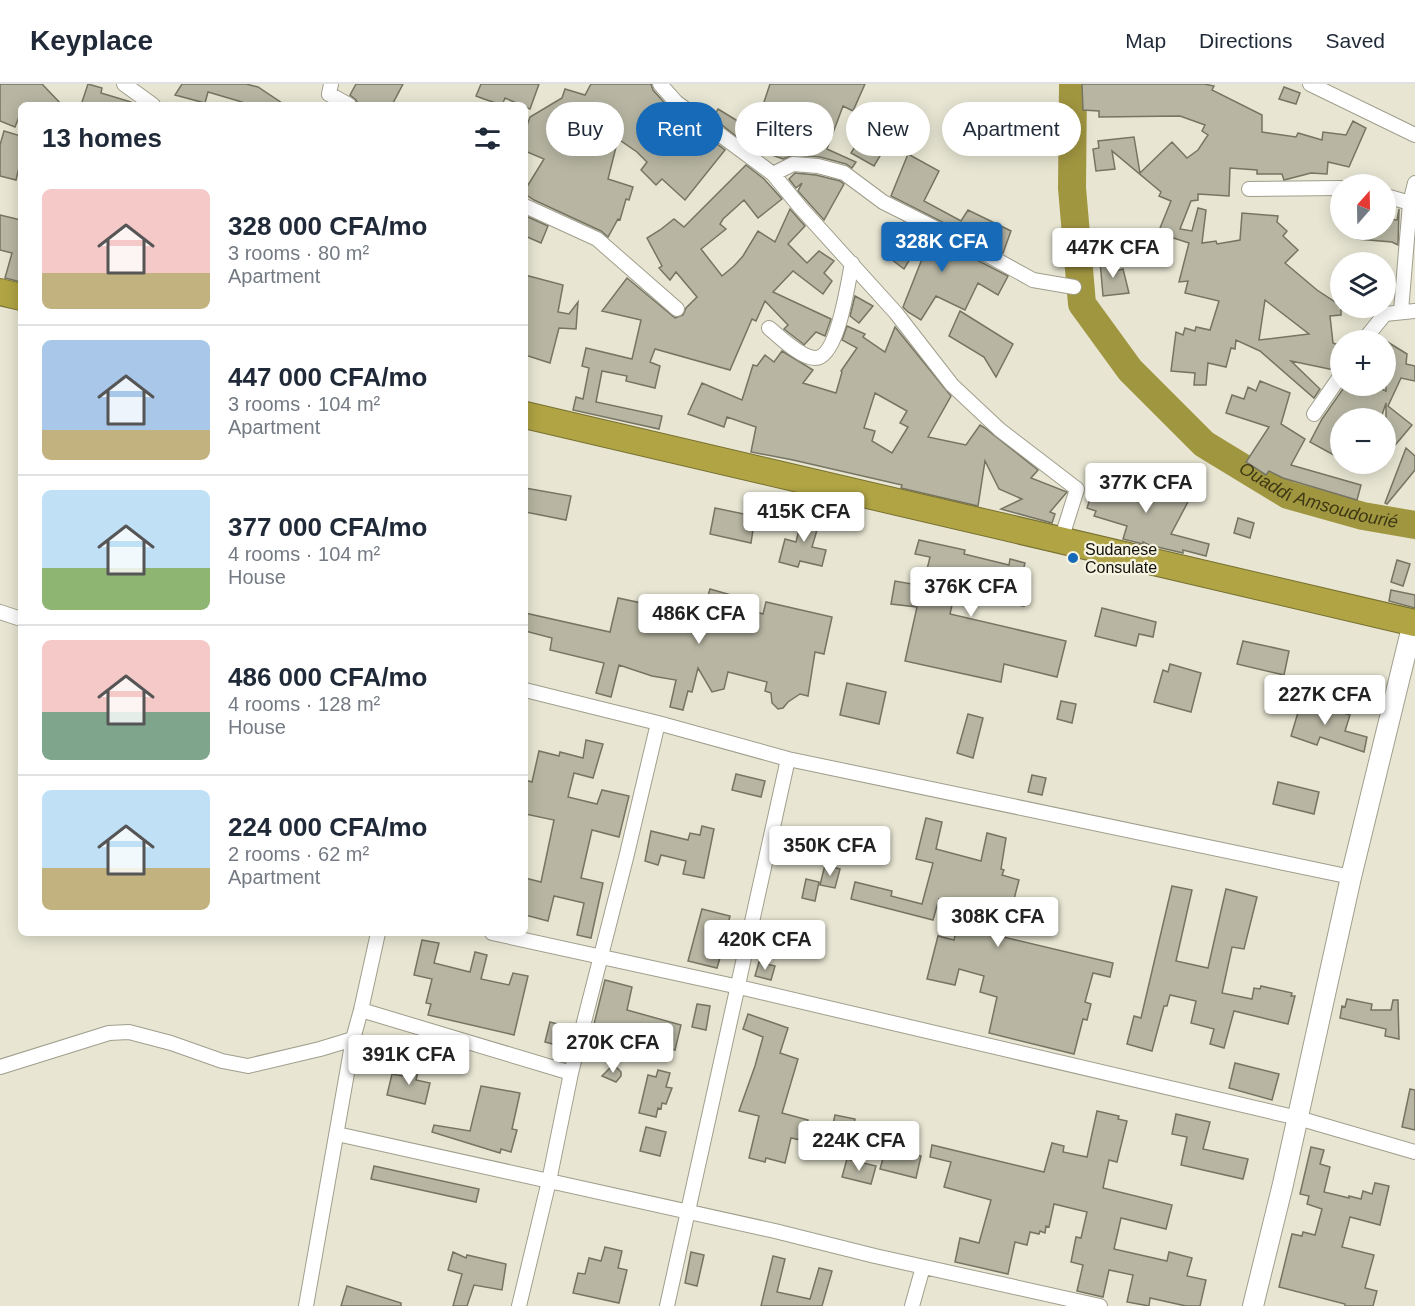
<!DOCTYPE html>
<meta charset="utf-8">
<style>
:root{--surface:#fff;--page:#f2f2f3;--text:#1f2937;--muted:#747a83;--line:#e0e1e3;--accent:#176ab8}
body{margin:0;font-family:Arial,sans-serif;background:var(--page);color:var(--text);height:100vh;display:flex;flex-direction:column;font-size:22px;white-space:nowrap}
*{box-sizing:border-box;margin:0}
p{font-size:20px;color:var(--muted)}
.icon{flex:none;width:33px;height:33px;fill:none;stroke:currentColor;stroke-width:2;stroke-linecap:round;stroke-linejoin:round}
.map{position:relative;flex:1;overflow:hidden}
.panel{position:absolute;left:18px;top:18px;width:510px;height:834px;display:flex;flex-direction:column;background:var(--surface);border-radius:9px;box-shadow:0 3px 15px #0003}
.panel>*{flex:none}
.hud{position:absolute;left:546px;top:18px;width:570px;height:54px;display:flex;gap:12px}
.needle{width:39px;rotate:20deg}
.fabs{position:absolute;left:1330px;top:90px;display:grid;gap:12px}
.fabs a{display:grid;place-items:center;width:66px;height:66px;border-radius:50%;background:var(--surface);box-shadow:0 3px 15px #0003;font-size:30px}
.price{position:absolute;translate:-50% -51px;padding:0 14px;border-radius:6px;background:#fff;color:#222;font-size:20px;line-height:39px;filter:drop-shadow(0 2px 3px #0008)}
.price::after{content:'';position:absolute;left:50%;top:36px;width:18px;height:14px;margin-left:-9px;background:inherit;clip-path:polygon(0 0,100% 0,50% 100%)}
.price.active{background:var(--accent);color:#fff}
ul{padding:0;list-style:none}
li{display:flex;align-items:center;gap:18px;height:150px;padding:0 24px}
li+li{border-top:2px solid var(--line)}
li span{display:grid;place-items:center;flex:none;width:168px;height:120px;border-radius:9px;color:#555}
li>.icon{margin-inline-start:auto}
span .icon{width:72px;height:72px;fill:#fffc;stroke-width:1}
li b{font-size:26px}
h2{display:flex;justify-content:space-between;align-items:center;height:72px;padding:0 24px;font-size:26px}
.tag{padding:0 21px;border-radius:27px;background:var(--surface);box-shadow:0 3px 15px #0003;font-size:21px;line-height:54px}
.tag.active{background:var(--accent);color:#fff}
header{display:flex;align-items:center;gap:36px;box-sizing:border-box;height:84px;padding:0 30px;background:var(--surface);border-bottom:2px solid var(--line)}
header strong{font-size:28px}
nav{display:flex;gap:33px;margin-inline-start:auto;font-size:21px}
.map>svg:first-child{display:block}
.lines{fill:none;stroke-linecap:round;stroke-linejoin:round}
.river{stroke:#a19640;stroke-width:28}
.building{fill:#b8b6a3;stroke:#767462;stroke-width:1.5;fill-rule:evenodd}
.street-casing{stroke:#a09e8c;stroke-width:16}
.secondary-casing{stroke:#a09e8c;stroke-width:22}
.highway-casing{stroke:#787030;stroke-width:28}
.street{stroke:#fff;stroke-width:14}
.secondary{stroke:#fff;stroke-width:20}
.highway{stroke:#b0a444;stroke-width:26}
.poi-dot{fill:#176ab8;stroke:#f6f4e0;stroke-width:2}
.labels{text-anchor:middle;stroke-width:4.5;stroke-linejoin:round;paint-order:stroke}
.poi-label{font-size:16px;fill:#11100a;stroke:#f6f4e0;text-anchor:start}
.water-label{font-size:18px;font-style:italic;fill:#3e3914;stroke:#f6f4e0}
</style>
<header>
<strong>Keyplace</strong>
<nav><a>Map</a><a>Directions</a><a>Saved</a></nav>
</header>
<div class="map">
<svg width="1415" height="1222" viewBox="0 0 1415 1222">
<rect width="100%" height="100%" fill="#e8e6d3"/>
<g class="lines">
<path class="river" id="s1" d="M1073 0 1072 104 1082 220 1130 286 1204 360 1288 411 1363 432 1415 441"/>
</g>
<path class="building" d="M0 0H42L62 21H21V28L15 43 0 37Z
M88 0 102 4 101 9 131 18 130 21H81Z
M182 0H246L258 3 285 21H241L242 18 208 8 205 19 175 11Z
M356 0H403L392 21 358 20 356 16 350 11Z
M481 0H539L530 25 505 14 502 21 484 15 476 12Z
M591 0H651L653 6 670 25 725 66 685 116 662 95 656 101 641 86 647 78 637 68 618 55 608 95 633 103 629 116 626 115 620 136 618 135 608 153 601 147 534 116 525 110V106L544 75 525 67V47L530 33 562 14 565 5 585 11Z
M770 0H865L853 27 843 22 827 65 856 78 852 84 846 80 820 73 794 71 783 75 758 66 766 57 777 26 763 21Z
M1082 0H1204L1214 2 1212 6 1262 31V48L1296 53 1298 49 1322 56 1323 48 1346 51 1353 37 1366 44 1349 83 1328 78 1327 90 1311 89 1284 96 1282 90H1257V86L1230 84 1229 112 1198 110V116L1191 117 1180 145 1192 147 1198 124 1206 126 1202 159 1216 157 1217 160 1240 156 1242 129 1278 132 1277 138 1287 147 1283 152 1298 166 1285 179 1317 206 1341 222V231L1330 232 1333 259 1341 262V282L1334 286 1291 277 1320 305 1314 314 1260 267 1236 256 1235 265 1231 264 1226 283 1208 279 1206 301H1194L1195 289 1171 287 1176 248 1183 251 1185 244 1195 247 1196 243 1210 246 1219 217 1185 209 1188 197 1179 198 1189 159 1158 149 1171 117 1159 112 1161 108 1112 67 1115 85 1096 87 1093 65 1099 64 1098 57 1134 53 1140 89 1172 58 1187 74 1198 66 1208 51 1202 47 1205 41 1180 32 1099 33V27L1083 26ZM1265 216 1309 250 1259 256Z
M1284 3 1300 9 1296 20 1279 15Z
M718 25 741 39 739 42 743 44 736 52 713 34Z
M873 26 887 33 880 51 889 57 874 82 851 69 867 43H865Z
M4 47 21 52V75L16 96 0 92V61Z
M908 70 939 87 924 117 961 137 968 126 1011 147 1003 169 891 112Z
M746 81 764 95 782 115 758 134 744 116 723 135 720 140 726 145 701 165 722 192 734 182 743 172 758 147 775 158 790 125 805 142 788 160 807 179 819 167 834 177 824 189 832 197 823 210 793 187 773 208 831 235 825 252 816 248 804 261 802 259 784 245 788 241 765 217 756 237 752 235 730 286 655 265 650 278 660 282 655 304 626 297 627 292 602 287 596 318 662 332 659 345 573 326 576 313 583 315 589 284 582 282 586 264 632 275 641 236 602 227 627 194 675 234 683 231 686 224 697 213 676 188 670 196 659 184 662 182 647 154 660 146 674 135 684 143Z
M795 89 816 91 840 97 844 100 824 136 798 107 802 99 796 104 789 95Z
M1399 125 1398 161 1392 158 1357 155 1358 146H1386V135L1397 136Z
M0 131 21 136V198L5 194 12 169 0 166Z
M528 133 548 142 541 159 525 152V140Z
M903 138 1008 192 998 211 978 199 965 226 936 212 921 236 908 228 903 223 922 175 913 170 904 185 891 175 908 142Z
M1115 175 1116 187 1123 185 1129 209 1103 212 1100 177Z
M525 191 563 201 558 228 569 230 578 218 576 245 559 244 550 279 525 271Z
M855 212 873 222 859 239 850 232Z
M960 227 1013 260 996 293 984 273 949 252Z
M847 242 865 250 863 253 885 268 895 243 951 312 928 353 966 361 980 341 985 344 1038 386 1031 394 1067 408 1050 428 1055 430 1052 439 1001 425 1022 415 999 405 985 377 978 422 901 404 902 401 793 376 751 368 756 343 727 333 724 343 688 330 702 299 742 316 753 281 757 282 765 271 774 278 782 267 813 286 803 299 836 309 842 288 841 287 857 264 842 256ZM875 309 907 327 900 339 908 343 892 369 872 357 875 347 864 344Z
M1386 257 1407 270 1406 280 1415 282V297L1401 294 1388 322 1412 341 1386 372V319L1381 334H1341V375L1310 358 1322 335 1345 302H1375L1386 307Z
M1260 297 1290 309 1281 340 1305 355 1291 381 1361 401 1357 416 1283 394 1269 387 1266 391 1246 378 1269 343 1226 329 1232 311 1244 315 1248 303 1256 307Z
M1406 364 1415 372V386L1387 420 1385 419Z
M1128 391 1190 414 1171 450 1209 460 1206 472 1183 466V469L1149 461 1143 458V460L1123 455 1127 442 1094 432 1096 427 1087 424 1092 409 1100 412 1103 402 1114 406 1118 396 1125 398Z
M525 404 571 412 566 436 525 428Z
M715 424 749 431 746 445 753 446 751 459 710 450Z
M804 425 822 429 812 463 826 466 822 482 800 477 798 483 779 478 785 455 796 458Z
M1238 434 1254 439 1250 454 1234 449Z
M919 456 965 466 964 470 1009 481 1010 475 1025 479 1020 499 1029 500 1024 522 955 508 950 530 1066 557 1057 593 1004 580 1001 598 905 577 917 523 891 520 895 497 923 502 930 473 915 470Z
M1397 476 1410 480 1403 502 1391 498Z
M710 505 731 511 728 519 763 530 766 518 832 533 824 570 815 568 808 612 800 610 788 618 783 624 778 625 772 619 771 609 765 607 767 598 728 588 724 605 712 608 698 584 692 608 688 607 683 626 670 623 676 596 652 592 619 581 611 613 596 609 604 579 550 566 552 554 525 547V529L610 548 618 514 702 532Z
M1391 506 1415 511V524L1389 517Z
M1102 524 1156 538 1153 553 1139 550 1136 562 1095 552Z
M1243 557 1289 567 1284 591 1237 580Z
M1170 580 1201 589 1191 628 1154 618 1163 586 1168 588Z
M847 599 886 608 879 640 840 631Z
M1302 615 1350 631 1345 647 1367 653 1364 668 1320 653 1317 661 1291 652Z
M1061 617 1076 620 1072 639 1057 635Z
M968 630 983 634 973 674 957 669Z
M586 656 603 660 593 694 574 689 568 713 597 720 602 706 629 712 619 753 592 746 581 794 603 799 591 854 577 851 584 819 554 812 548 837 525 831V794L541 798 554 736 525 730V696L532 698 539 667 559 672 560 668 583 674Z
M736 690 765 697 761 713 732 706Z
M1032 691 1046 694 1042 711 1028 708Z
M1278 698 1319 708 1314 730 1273 720Z
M926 734 942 738 936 765 981 777 987 749 1006 754 1001 785 1004 786 1002 791 1019 796 1013 819 992 814 986 839 1005 843 1003 853 1113 879 1110 893 1093 889 1085 918 1091 920 1087 936 1083 935 1074 970 989 949 997 913 980 908 984 892 959 885 955 901 927 895 938 852 954 856 962 821 939 815 933 836 851 815 855 798 892 807 891 812 922 820 933 779 916 775Z
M702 742 714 745 704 794 683 790 686 777 661 771 658 781 645 777 651 747 688 756 690 749 700 751Z
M825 781 840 785 835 804 820 801Z
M806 795 819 798 815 817 802 814Z
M1172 802 1192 806 1176 877 1208 884 1226 805 1257 813 1244 865 1232 863 1222 909 1252 915 1254 904 1260 905 1261 902 1292 909 1291 912H1295L1288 940 1234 927 1224 964 1210 960 1214 945 1191 939 1196 917 1170 911 1167 922H1164L1152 967 1127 960 1134 932 1141 934Z
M702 825 730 832 726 849 727 850 717 884 688 877Z
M422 856 439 859 434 879 470 888 475 868 487 871 481 895 509 901 513 889 528 892 514 951 428 931 431 920 426 919 432 895 414 891Z
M759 878 775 882 771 896 755 892Z
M605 896 632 903 627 926 681 941 675 966 624 952 622 960 591 952Z
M1347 915 1372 920 1371 926H1391L1393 916H1398L1399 955 1385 952 1386 945 1340 934 1342 922 1345 923Z
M697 920 710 922 706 946 692 943Z
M748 930 788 944 780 969 798 975 782 1029 808 1036 806 1043 818 1046 815 1059 791 1054 785 1079 766 1074 765 1078 749 1074 759 1032 739 1027 755 982 763 953 743 945Z
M550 938 569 943 564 963 545 958Z
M1235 979 1279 990 1272 1016 1229 1004Z
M406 980 419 983 416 996 430 999 425 1020 387 1011 392 990 403 992Z
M616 983 621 988V992L616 998 602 992 610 984Z
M658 986 670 989 666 1003 672 1004 666 1020 662 1019 661 1025 658 1024 656 1033 639 1029 648 991 656 993Z
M481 1002 520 1009 512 1045 517 1046 511 1068 501 1065 500 1069 432 1048 434 1041 470 1047Z
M1410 1005 1415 1006V1046L1402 1043Z
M1097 1027 1119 1032 1118 1035 1127 1037 1117 1078 1109 1076 1103 1104 1172 1121 1166 1145 1121 1134 1114 1165 1167 1177 1169 1168 1192 1174 1187 1192 1206 1196 1200 1222H1186L1150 1214 1149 1222 1127 1218 1133 1191 1109 1186 1103 1213 1077 1207 1083 1181 1071 1178 1076 1153 1081 1154 1087 1128 1054 1120 1049 1143 1046 1142 1045 1149 1040 1147 1039 1150 1030 1148 1027 1161 1015 1158 1008 1190 955 1178 960 1154 979 1159 991 1116 944 1103 951 1078 930 1073 932 1061 1044 1088 1052 1059 1064 1062 1063 1068 1087 1073Z
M1176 1030 1210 1038 1203 1065 1248 1075 1243 1095 1181 1081 1187 1053 1172 1050Z
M835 1031 855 1035 851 1054 831 1049Z
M646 1043 666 1048 660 1072 640 1067Z
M1311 1063 1324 1066 1320 1080 1330 1083 1324 1108 1349 1114V1112L1361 1115 1363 1107 1372 1110 1375 1099 1389 1102 1380 1141 1350 1133 1342 1163 1374 1171 1365 1204 1377 1207 1373 1222H1345V1220L1279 1203 1292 1150 1302 1152 1303 1148 1315 1151 1322 1125 1307 1120 1309 1112 1300 1110Z
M886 1064 921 1072 916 1094 880 1085Z
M847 1075 876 1082 871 1100 842 1093Z
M374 1082 479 1105 476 1118 371 1095Z
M605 1163 622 1167 618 1184 627 1186 619 1219 573 1209 578 1189 585 1190 589 1174 601 1177Z
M453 1168 466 1174 467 1171 506 1180 502 1206 474 1201 467 1222H453L462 1190 448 1186Z
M691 1168 704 1171 697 1202 685 1199Z
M773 1172 785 1175 777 1208 810 1215 819 1184 832 1187 822 1222H761Z
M347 1202 401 1219V1222H341Z"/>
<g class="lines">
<g class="street-casing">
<path id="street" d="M124 0 153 21
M331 0 329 10 349 21
M660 0 676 18 773 90 800 123 896 229 952 301 1000 346 1077 405 1061 456
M1310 0 1415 51
M773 90 793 80 818 82 844 89 883 118 975 164 1033 196 1074 203
M1249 105 1341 104
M1386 112 1410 119
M525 122 597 155 677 225
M1401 227 1410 119 1415 99
M769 244C780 253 801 274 815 274 838 274 848 198 852 179
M1364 256 1385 230 1415 227
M1314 330 1341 291
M0 528 21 535
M525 606 658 639 788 675 1351 793
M492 849 739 903 1298 1034 1415 1068
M361 926 571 989
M0 983 109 949 129 948 171 959 222 977 248 982 320 965 353 955
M337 1050 775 1147 875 1172 1100 1222
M306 1222 353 955 361 926 378 849
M519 1222 549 1097 571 989 626 774 658 639
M667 1222 788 675
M912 1222 923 1183"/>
</g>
<g class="secondary-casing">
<path id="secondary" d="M1253 1222 1283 1100 1351 793 1413 539"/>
</g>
<g class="highway-casing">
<path id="highway" d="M0 208 21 213
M525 331 1415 539"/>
</g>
<use href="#street" class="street"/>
<use href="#secondary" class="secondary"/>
<use href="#highway" class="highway"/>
</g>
<circle class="poi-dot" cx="1073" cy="474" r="6"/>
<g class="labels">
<g class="poi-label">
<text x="1085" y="471">Sudanese<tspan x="1085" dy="18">Consulate</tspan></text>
</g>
<g class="water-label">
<text dy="6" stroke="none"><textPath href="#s1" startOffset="534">Ouaddi Amsoudourié</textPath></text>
</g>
</g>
</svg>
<div class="fabs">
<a><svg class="needle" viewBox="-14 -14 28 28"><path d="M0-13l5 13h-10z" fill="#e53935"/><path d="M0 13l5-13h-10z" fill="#747a83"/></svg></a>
<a><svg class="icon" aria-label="layers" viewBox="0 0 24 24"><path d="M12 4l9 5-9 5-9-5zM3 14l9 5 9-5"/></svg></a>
<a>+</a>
<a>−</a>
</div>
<b class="price active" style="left:942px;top:189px">328K CFA</b>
<b class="price" style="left:1113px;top:195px">447K CFA</b>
<b class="price" style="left:1146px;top:430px">377K CFA</b>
<b class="price" style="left:804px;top:459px">415K CFA</b>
<b class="price" style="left:971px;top:534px">376K CFA</b>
<b class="price" style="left:699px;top:561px">486K CFA</b>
<b class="price" style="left:1325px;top:642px">227K CFA</b>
<b class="price" style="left:830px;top:793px">350K CFA</b>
<b class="price" style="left:998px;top:864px">308K CFA</b>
<b class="price" style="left:765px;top:887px">420K CFA</b>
<b class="price" style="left:613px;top:990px">270K CFA</b>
<b class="price" style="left:409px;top:1002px">391K CFA</b>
<b class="price" style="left:859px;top:1088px">224K CFA</b>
<div class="hud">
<a class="tag">Buy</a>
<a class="tag active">Rent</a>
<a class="tag">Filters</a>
<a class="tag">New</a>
<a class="tag">Apartment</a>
</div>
<section class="panel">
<h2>13 homes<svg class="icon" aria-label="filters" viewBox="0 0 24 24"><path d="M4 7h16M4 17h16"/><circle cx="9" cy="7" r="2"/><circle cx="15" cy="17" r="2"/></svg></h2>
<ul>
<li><span style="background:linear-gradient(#f6c9c9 70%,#c2b280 0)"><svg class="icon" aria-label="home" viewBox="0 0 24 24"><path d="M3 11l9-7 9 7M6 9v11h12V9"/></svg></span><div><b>328 000 CFA/mo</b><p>3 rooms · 80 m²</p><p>Apartment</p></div></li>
<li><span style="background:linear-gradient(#a9c7e8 75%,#c2b280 0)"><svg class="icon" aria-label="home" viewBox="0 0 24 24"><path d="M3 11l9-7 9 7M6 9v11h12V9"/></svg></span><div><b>447 000 CFA/mo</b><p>3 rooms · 104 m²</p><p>Apartment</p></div></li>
<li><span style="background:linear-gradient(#bfe0f5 65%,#8fb573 0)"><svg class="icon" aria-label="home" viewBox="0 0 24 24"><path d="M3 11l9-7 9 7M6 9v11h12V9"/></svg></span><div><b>377 000 CFA/mo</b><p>4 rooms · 104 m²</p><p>House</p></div></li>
<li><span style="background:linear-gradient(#f6c9c9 60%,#7fa58c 0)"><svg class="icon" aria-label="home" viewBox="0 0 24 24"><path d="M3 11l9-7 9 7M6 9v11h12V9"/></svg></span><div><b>486 000 CFA/mo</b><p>4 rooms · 128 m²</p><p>House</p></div></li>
<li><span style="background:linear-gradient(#bfe0f5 65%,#c2b280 0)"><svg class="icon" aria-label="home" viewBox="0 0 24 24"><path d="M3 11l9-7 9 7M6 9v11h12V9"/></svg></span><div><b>224 000 CFA/mo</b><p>2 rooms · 62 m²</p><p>Apartment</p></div></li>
</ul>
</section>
</div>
